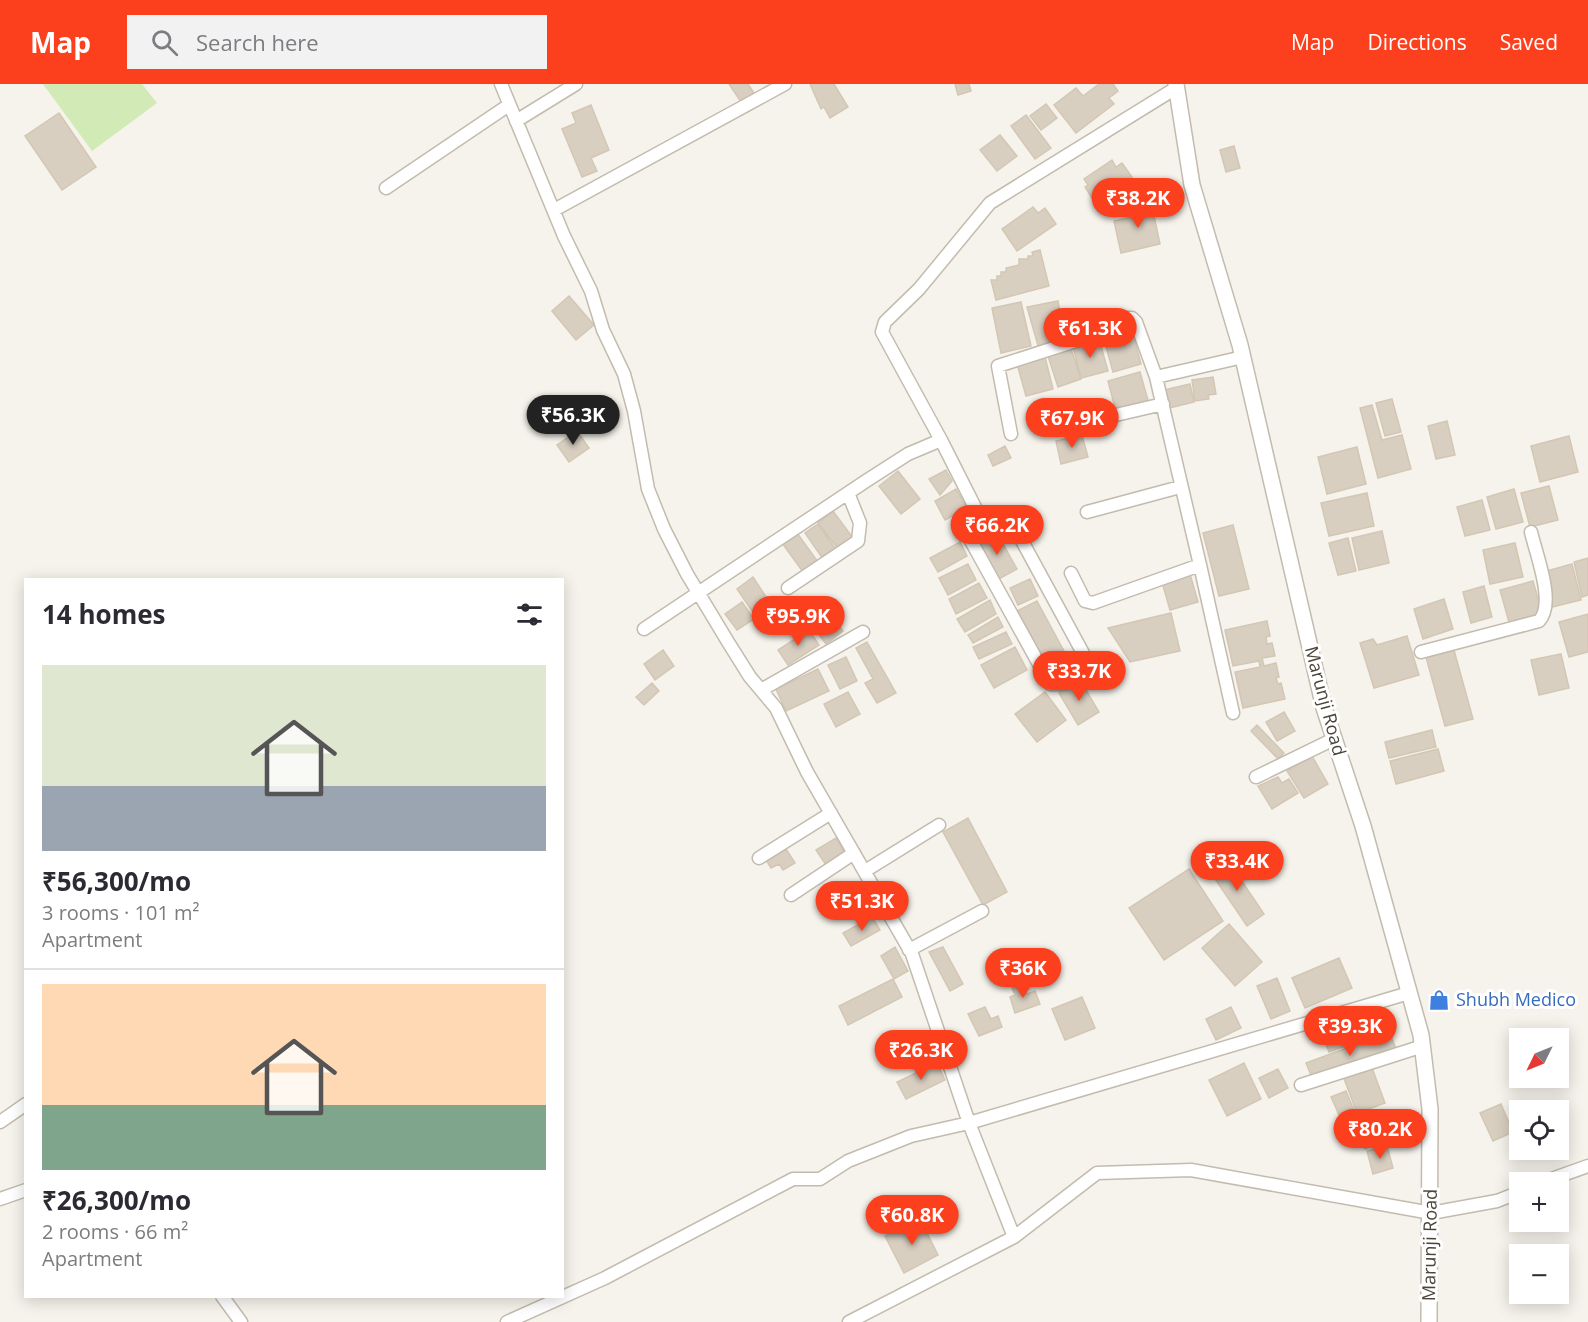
<!DOCTYPE html>
<meta charset="utf-8">
<style>
:root{--surface:#fff;--page:#f2f2f3;--text:#2b2b33;--muted:#7c7c81;--line:#e1e1e2;--accent:#fc3f1d}
body{margin:0;font-family:"Open Sans",sans-serif;background:var(--page);color:var(--text);height:100vh;display:flex;flex-direction:column;font-size:22px;white-space:nowrap}
*{box-sizing:border-box;margin:0}
p{font-size:20px;color:var(--muted)}
.icon{flex:none;width:33px;height:33px;fill:none;stroke:currentColor;stroke-width:2;stroke-linecap:round;stroke-linejoin:round}
.map{position:relative;flex:1;overflow:hidden}
.details{position:absolute;left:24px;top:494px;width:540px;height:720px;display:flex;flex-direction:column;background:var(--surface);border-radius:0px;box-shadow:0 3px 15px #0003}
.details>*{flex:none}
.needle{width:39px;rotate:227deg}
.tools{position:absolute;left:1509px;top:944px;display:grid;gap:12px}
.tools a{display:grid;place-items:center;width:60px;height:60px;border-radius:0px;background:var(--surface);box-shadow:0 3px 15px #0003;font-size:30px}
.price{position:absolute;translate:-50% -51px;padding:0 14px;border-radius:21px;background:var(--accent);color:#fff;font-size:20px;line-height:39px;filter:drop-shadow(0 2px 3px #0008)}
.price::after{content:'';position:absolute;left:50%;top:36px;width:18px;height:14px;margin-left:-9px;background:inherit;clip-path:polygon(0 0,100% 0,50% 100%)}
.price.on{background:#222;color:#fff}
ul{padding:0;list-style:none}
li{display:grid;align-content:center;gap:12px;height:318px;padding:0 18px}
li+li{border-top:2px solid var(--line)}
li span{display:grid;place-items:center;height:186px;border-radius:0px;color:#555}
li>.icon{margin-inline-start:auto}
span .icon{width:108px;height:108px;fill:#fffc;stroke-width:1}
li b{font-size:26px}
h2{display:flex;justify-content:space-between;align-items:center;height:72px;padding:0 18px;font-size:26px}
header{display:flex;align-items:center;gap:36px;box-sizing:border-box;height:84px;padding:0 30px;background:var(--accent);color:#fff}
header strong{font-size:28px}
nav{display:flex;gap:33px;margin-inline-start:auto;font-size:21px}
.search{width:420px;height:54px;background:var(--page);display:flex;align-items:center;gap:15px;box-sizing:border-box;padding:0 21px;border-radius:0px;color:var(--muted);font-size:22px}
.map>svg:first-child{display:block}
.green{fill:#d2eab5}
.building{fill:#d8cfc1;stroke:#d3c7b4;stroke-width:1.5}
.lines{fill:none;stroke-linecap:round;stroke-linejoin:round}
.minor-casing{stroke:#c2bbae;stroke-width:15}
.tertiary-casing{stroke:#c2bbae;stroke-width:18}
.minor{stroke:#fff;stroke-width:12}
.tertiary{stroke:#fff;stroke-width:15}
.labels{text-anchor:middle;stroke-width:6;stroke-linejoin:round;paint-order:stroke}
.street-label{font-size:18px;fill:#4b4439;stroke:#fff}
.shop-label{font-size:18px;fill:#366cbe;stroke:#fff;text-anchor:start}
</style>
<header>
<strong>Map</strong>
<div class="search"><svg class="icon" aria-label="search" viewBox="0 0 24 24"><circle cx="10" cy="10" r="6"/><path d="M15 15l6 6"/></svg>Search here</div>
<nav><a>Map</a><a>Directions</a><a>Saved</a></nav>
</header>
<div class="map">
<svg width="1588" height="1238" viewBox="0 0 1588 1238">
<rect width="100%" height="100%" fill="#f6f3ec"/>
<path class="green" d="M43 0H142L157 19 92 67Z"/>
<path class="building" d="M729 0H748L754 9 741 18Z
M810 0H834L848 23 830 34 824 23 821 25Z
M955 0H969L971 7 958 11Z
M1099 0H1113L1118 7 1109 14 1114 20 1076 49 1054 21 1076 4 1083 12Z
M1046 20 1057 34 1041 46 1030 32Z
M591 21 609 66 591 74 597 87 582 93 562 45 576 39 572 29Z
M59 29 96 83 62 106 25 52Z
M1026 31 1051 64 1035 75 1011 42Z
M1000 51 1017 72 997 87 980 66Z
M1234 62 1240 84 1226 88 1220 66Z
M1112 76 1116 83 1122 79 1132 93 1095 119 1085 103 1088 101 1084 95Z
M1151 118 1160 160 1121 169 1114 137 1128 134 1127 128 1138 126 1137 121Z
M1033 123 1038 129 1045 124 1056 140 1017 167 1002 145Z
M1040 166 1049 202 996 216 991 196H997V192H1001V188H1006V184L1019 181V175H1028V172H1033L1032 168Z
M569 212 594 241 576 256 552 227Z
M1058 217 1065 256 1039 265 1027 223Z
M1021 218 1031 262 1001 269 992 224Z
M1132 247 1141 280 1113 288 1104 255Z
M1099 255 1108 287 1081 294 1073 263Z
M1070 262 1081 295 1058 303 1047 269Z
M1045 273 1053 305 1026 312 1017 280Z
M1140 288 1149 320 1116 328 1108 297Z
M1213 293 1216 310 1208 311 1209 315 1195 317 1192 296Z
M1190 300 1194 318 1169 324 1164 306Z
M1392 315 1401 348 1385 352 1376 319Z
M1372 321 1382 356 1402 351 1411 385 1378 394 1360 324Z
M1447 337 1455 371 1436 375 1428 342Z
M577 347 589 364 569 378 557 361Z
M1082 351 1088 373 1061 380 1056 357Z
M1569 352 1578 388 1540 398 1531 362Z
M1005 362 1011 374 993 382 988 371Z
M1357 363 1366 400 1327 410 1318 373Z
M946 386 952 397 940 411 929 395Z
M898 387 920 415 901 430 879 402Z
M1549 402 1558 436 1530 443 1521 409Z
M956 405 967 424 945 436 935 417Z
M1514 405 1523 438 1496 445 1487 413Z
M1367 409 1374 442 1329 452 1321 419Z
M1482 416 1490 446 1465 452 1457 423Z
M833 427 853 454 838 465 818 439Z
M973 436 981 446 970 454 963 443Z
M818 440 836 466 823 475 805 449Z
M1233 441 1249 505 1219 512 1203 449Z
M1382 447 1389 479 1359 486 1352 454Z
M797 449 818 478 803 488 782 459Z
M997 449 1017 485 997 496 977 460Z
M1348 454 1356 487 1338 491 1329 459Z
M960 458 967 472 938 488 930 474Z
M1515 459 1523 493 1490 500 1483 466Z
M1588 474V511L1582 513 1574 478Z
M968 480 976 496 948 511 939 494Z
M1572 480 1581 516 1552 523 1543 488Z
M1190 490 1198 518 1170 526 1162 498Z
M753 493 772 522 756 533 737 505Z
M1030 495 1038 512 1018 521 1010 504Z
M1533 497 1542 529 1509 538 1500 506Z
M979 499 987 514 956 530 949 515Z
M1484 502 1492 533 1471 539 1463 508Z
M1444 515 1453 545 1423 555 1414 525Z
M990 516 996 530 965 548 957 535Z
M1037 517 1077 591 1057 598 1015 528Z
M742 518 754 535 737 546 725 530Z
M828 527 843 547 826 560 811 540Z
M1171 529 1180 567 1130 578 1108 544Z
M1588 530V568L1569 573 1559 538Z
M998 533 1003 543 973 559 968 551Z
M1267 537 1270 552 1266 553 1267 560 1272 559 1275 572 1262 574 1264 582 1276 579 1279 593 1276 594 1278 600 1281 599 1285 615 1243 624 1235 588 1260 583 1259 577 1233 582 1225 546Z
M809 546 819 561 788 581 778 566Z
M1006 548 1012 560 979 575 973 563Z
M1407 552 1419 591 1374 604 1360 559 1373 555 1377 561Z
M867 558 896 609 877 619 865 599 873 595 856 564Z
M1015 563 1027 586 994 604 981 581Z
M663 566 674 582 655 596 644 580Z
M1454 566 1473 635 1445 642 1426 573Z
M1561 570 1569 604 1539 611 1531 576Z
M846 573 857 597 840 605 828 581Z
M818 585 829 607 786 627 776 605Z
M1080 596 1099 628 1078 641 1059 609Z
M652 599 659 607 644 621 636 613Z
M848 608 860 630 836 643 824 620Z
M1045 608 1066 636 1037 658 1015 630Z
M1284 628 1295 647 1277 657 1266 638Z
M1257 641 1284 669 1278 675 1251 647Z
M1432 646 1436 663 1389 674 1385 658Z
M1438 665 1444 687 1396 700 1390 677Z
M1312 672 1328 700 1304 714 1287 687Z
M1278 693 1282 699 1289 695 1298 709 1272 725 1258 702Z
M968 734 1007 808 983 821 943 748Z
M836 754 845 769 826 781 816 766Z
M786 765 795 779 783 786 779 780 771 784 766 776Z
M1227 775 1264 830 1247 842 1209 786Z
M1189 785 1223 837 1164 876 1129 824Z
M872 833 880 846 851 862 843 849Z
M1229 840 1262 878 1235 902 1202 864Z
M895 863 908 887 894 895 881 872Z
M943 863 963 900 950 907 929 868Z
M1339 874 1352 904 1305 924 1292 894Z
M1277 894 1290 927 1271 935 1257 902Z
M893 895 902 913 848 941 839 922Z
M1021 901 1027 910 1035 907 1040 920 1015 929 1010 913 1015 911 1012 904Z
M1082 913 1095 944 1065 956 1052 925Z
M985 923 991 935 998 932 1002 943 979 952 968 930Z
M1231 923 1241 944 1216 956 1206 935Z
M1373 934 1379 950 1329 968 1323 953Z
M1382 951 1383 955 1391 952 1396 965 1313 996 1306 979Z
M937 979 945 996 906 1015 897 998Z
M1244 979 1261 1015 1227 1032 1209 996Z
M1371 981 1385 1019 1357 1029 1343 992Z
M1278 985 1288 1004 1269 1014 1259 994Z
M1346 1007 1358 1036 1344 1042 1331 1013Z
M1501 1020 1513 1048 1493 1057 1480 1029Z
M1387 1033 1395 1052 1365 1065 1357 1045Z
M1387 1062 1393 1084 1373 1090 1367 1067Z
M920 1135 938 1171 904 1189 885 1152Z"/>
<g class="lines">
<g class="minor-casing">
<path id="minor" d="M501 0 564 152 591 207 603 246 624 290 634 327 648 405 664 445 687 490 728 558 750 593 776 624 807 688 912 870 969 1039 1014 1153
M516 37 576 0
M386 104 509 21
M554 126 785 0
M1056 345 1163 320
M1011 350 998 282 1082 255 1126 234H1132L1136 238 1156 293 1243 273
M941 356 986 445 970 455 1050 600C1069 601 1078 599 1090 582L1021 455
M1087 428 1180 403
M1200 481 1233 629
M1071 489 1085 517 1093 519 1200 481 1156 293
M788 504 858 457 860 439 848 409
M644 545 866 397 908 370 941 356 882 248 885 238 919 205 990 119 1176 4
M1421 568 1539 537C1556 520 1536 470 1531 448
M761 606 863 548
M1256 693 1334 655
M759 774 831 729
M865 787 939 741
M791 811 854 769
M909 866 982 827
M1301 1001 1423 962
M0 1038 26 1020
M1543 1098 1588 1082
M0 1115 26 1106
M222 1212 241 1238
M507 1238 605 1194 793 1095H820L848 1077 911 1052 969 1039 1409 909
M849 1238 1014 1153 1097 1089 1191 1086 1431 1129 1497 1117 1520 1108"/>
</g>
<g class="tertiary-casing">
<path id="tertiary" d="M1176 0 1192 101 1240 261 1324 624 1363 742 1421 951 1430 1025 1429 1238"/>
</g>
<use href="#minor" class="minor"/>
<use href="#tertiary" class="tertiary"/>
</g>
<defs>
<g id="shop-bare" transform="scale(1.62)"><path d="M-5-2.5h2.3a2.7 3.5 0 0 1 5.4 0H5L5.5 6h-11ZM-1.5-2.5h3a1.5 2.3 0 0 0-3 0Z" fill="#3f7fe0" stroke="#fff" stroke-width="2.5" paint-order="stroke"/></g>
</defs>
<g fill-rule="evenodd">
<use href="#shop-bare" x="1439" y="916"/>
</g>
<g class="labels">
<g class="street-label">
<text transform="translate(1325 617) rotate(75)" y="6">Marunji Road</text>
<text transform="translate(1430 1161) rotate(-89)" y="6">Marunji Road</text>
</g>
<g class="shop-label">
<text x="1456" y="922">Shubh Medico</text>
</g>
</g>
</svg>
<div class="tools">
<a><svg class="needle" viewBox="-14 -14 28 28"><path d="M0-13l5 13h-10z" fill="#e53935"/><path d="M0 13l5-13h-10z" fill="#7c7c81"/></svg></a>
<a><svg class="icon" aria-label="locate" viewBox="0 0 24 24"><circle cx="12" cy="12" r="6"/><path d="M12 2v4M12 18v4M2 12h4M18 12h4"/></svg></a>
<a>+</a>
<a>−</a>
</div>
<b class="price" style="left:1138px;top:145px">₹38.2K</b>
<b class="price" style="left:1090px;top:275px">₹61.3K</b>
<b class="price on" style="left:573px;top:362px">₹56.3K</b>
<b class="price" style="left:1072px;top:365px">₹67.9K</b>
<b class="price" style="left:997px;top:472px">₹66.2K</b>
<b class="price" style="left:798px;top:563px">₹95.9K</b>
<b class="price" style="left:1079px;top:618px">₹33.7K</b>
<b class="price" style="left:1237px;top:808px">₹33.4K</b>
<b class="price" style="left:862px;top:848px">₹51.3K</b>
<b class="price" style="left:1023px;top:915px">₹36K</b>
<b class="price" style="left:1350px;top:973px">₹39.3K</b>
<b class="price" style="left:921px;top:997px">₹26.3K</b>
<b class="price" style="left:1380px;top:1076px">₹80.2K</b>
<b class="price" style="left:912px;top:1162px">₹60.8K</b>
<section class="details">
<h2>14 homes<svg class="icon" aria-label="filters" viewBox="0 0 24 24"><path d="M4 7h16M4 17h16"/><circle cx="9" cy="7" r="2"/><circle cx="15" cy="17" r="2"/></svg></h2>
<ul>
<li><span style="background:linear-gradient(#dfe7d0 65%,#9aa5b1 0)"><svg class="icon" aria-label="home" viewBox="0 0 24 24"><path d="M3 11l9-7 9 7M6 9v11h12V9"/></svg></span><div><b>₹56,300/mo</b><p>3 rooms · 101 m²</p><p>Apartment</p></div></li>
<li><span style="background:linear-gradient(#ffd9b3 65%,#7fa58c 0)"><svg class="icon" aria-label="home" viewBox="0 0 24 24"><path d="M3 11l9-7 9 7M6 9v11h12V9"/></svg></span><div><b>₹26,300/mo</b><p>2 rooms · 66 m²</p><p>Apartment</p></div></li>
</ul>
</section>
</div>
